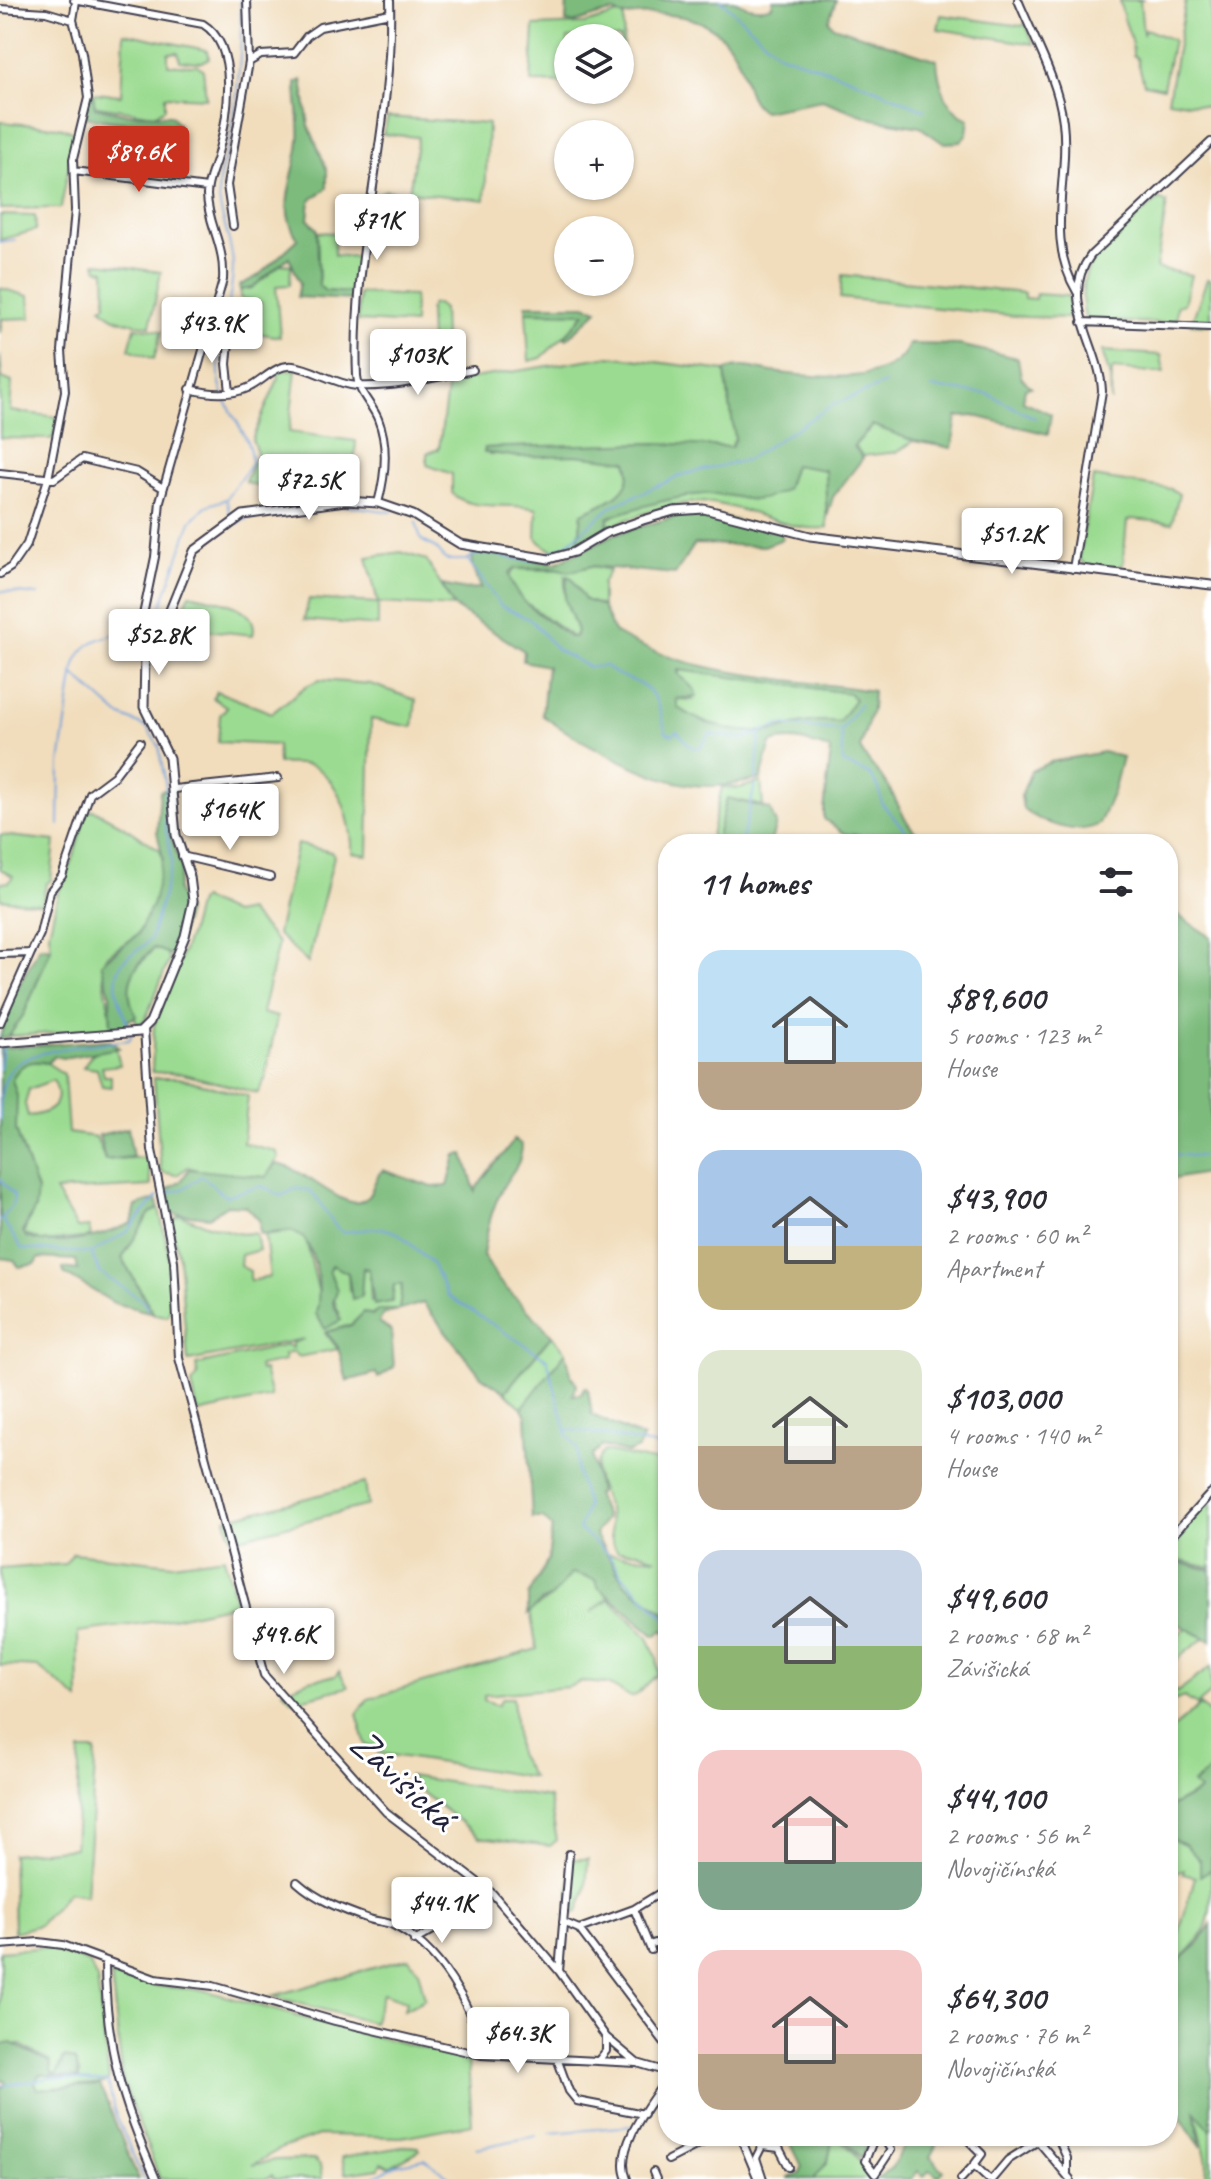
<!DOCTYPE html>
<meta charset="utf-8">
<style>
:root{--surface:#fff;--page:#f7f7f7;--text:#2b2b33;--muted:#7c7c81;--accent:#c8321e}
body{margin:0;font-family:Caveat,sans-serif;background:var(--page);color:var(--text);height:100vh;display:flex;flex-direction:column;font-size:30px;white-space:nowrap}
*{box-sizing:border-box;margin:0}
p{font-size:26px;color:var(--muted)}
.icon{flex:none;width:44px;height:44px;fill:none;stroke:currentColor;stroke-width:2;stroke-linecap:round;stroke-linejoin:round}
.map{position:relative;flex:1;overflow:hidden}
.panel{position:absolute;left:658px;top:834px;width:520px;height:1312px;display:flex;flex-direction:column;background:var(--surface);border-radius:32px;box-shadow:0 2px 6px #0004}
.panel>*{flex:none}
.buttons{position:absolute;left:554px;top:24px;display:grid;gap:16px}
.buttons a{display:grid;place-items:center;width:80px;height:80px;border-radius:50%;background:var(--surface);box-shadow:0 2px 6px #0004;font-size:40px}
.price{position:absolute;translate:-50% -68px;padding:0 18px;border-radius:8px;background:#fff;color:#222;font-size:26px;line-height:52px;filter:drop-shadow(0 2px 4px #0008)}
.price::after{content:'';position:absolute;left:50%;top:48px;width:24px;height:18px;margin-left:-12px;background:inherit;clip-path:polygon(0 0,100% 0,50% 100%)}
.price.on{background:var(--accent);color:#fff}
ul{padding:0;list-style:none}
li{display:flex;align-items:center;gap:24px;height:200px;padding:0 40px}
li span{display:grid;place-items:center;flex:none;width:224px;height:160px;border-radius:24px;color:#555}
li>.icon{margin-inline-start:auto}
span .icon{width:96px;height:96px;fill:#fffc;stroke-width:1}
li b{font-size:34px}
h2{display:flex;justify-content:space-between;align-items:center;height:96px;padding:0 40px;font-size:34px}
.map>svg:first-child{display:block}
.green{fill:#9bdb91;stroke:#5e7e66;stroke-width:2;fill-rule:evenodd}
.forest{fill:#7cbb7b;stroke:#4f6e5b;stroke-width:2;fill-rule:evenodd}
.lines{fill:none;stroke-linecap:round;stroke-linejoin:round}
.stream{stroke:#6d9dd6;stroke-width:2}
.minor-casing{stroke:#413e4e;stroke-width:10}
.major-casing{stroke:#413e4e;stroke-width:11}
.minor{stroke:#fff;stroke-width:6}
.major{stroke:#fff;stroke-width:7}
.labels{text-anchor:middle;stroke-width:6;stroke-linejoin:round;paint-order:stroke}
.street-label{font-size:40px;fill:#22223b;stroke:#fff}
</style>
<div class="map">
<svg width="1211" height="2179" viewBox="0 0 1211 2179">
<rect width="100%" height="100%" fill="#fff"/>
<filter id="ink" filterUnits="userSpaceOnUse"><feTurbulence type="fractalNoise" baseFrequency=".0125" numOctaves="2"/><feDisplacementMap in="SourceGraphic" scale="16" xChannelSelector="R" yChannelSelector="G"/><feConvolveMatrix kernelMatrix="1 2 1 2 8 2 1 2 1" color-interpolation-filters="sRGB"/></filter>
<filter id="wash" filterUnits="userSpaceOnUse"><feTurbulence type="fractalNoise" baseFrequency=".006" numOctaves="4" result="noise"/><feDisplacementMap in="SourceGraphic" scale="32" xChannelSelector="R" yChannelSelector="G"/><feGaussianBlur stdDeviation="1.8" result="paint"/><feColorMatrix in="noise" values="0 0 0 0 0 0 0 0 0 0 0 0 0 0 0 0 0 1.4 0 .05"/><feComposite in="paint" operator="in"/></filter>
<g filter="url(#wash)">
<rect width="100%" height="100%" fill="#f1ddbc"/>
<path class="green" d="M1120 0H1144H1140L1143 34 1146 29 1173 40 1163 88 1144 84 1137 58 1133 55C1134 36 1121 20 1120 0Z
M1186 0H1211V107L1168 100Z
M618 14 624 16 622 85 620 38H568V83L531 82 534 26 585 24Z
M941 15 1022 26 1025 23 1034 44 938 29Z
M124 33 207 50 209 58 202 62 180 61 178 52 168 53V65H197L203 69 206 98 165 96V108L154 115 92 105 93 93 121 95Z
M388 117 488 124 485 200 409 192 418 137 383 134Z
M0 122 59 127 75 132 61 208 0 209Z
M386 190 409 194 401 237 376 236 370 231V224L375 219 371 209 372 197Z
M1159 199 1167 203 1156 268 1191 275 1184 304 1177 306 1176 323 1086 321C1069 257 1116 237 1159 199Z
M0 215 35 216 36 230 0 240Z
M317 232 335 233 334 255 358 257 353 293 325 291 319 286Z
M95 263C118 264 139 270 161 272L150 326C131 323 114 322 101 307L106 305 105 270 97 269Z
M281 264 291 265 290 285 276 286 280 337 257 333 261 303 240 298 241 289 252 288Z
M842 275 1024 293V298L1035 299 1036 294 1068 296V302L1074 303 1077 318 1026 317 840 298Z
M1207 279 1211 280V325L1191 324Z
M0 288 29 296 31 318 2 319 0 333Z
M359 293 414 296V324L358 321Z
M437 304 443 309 445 367 431 374 429 310 431 305Z
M526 312H583L586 315 541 358 529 361Z
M135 327 162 331 154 359 129 349Z
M1102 351 1161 355 1164 373 1112 369 1111 402 1110 376Z
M0 354 2 378 12 382 10 411 59 417 52 439 0 438Z
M610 356 725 371 735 439 731 447 655 443 485 448 489 454C518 455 604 451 627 461 638 493 605 502 582 513L578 546C561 554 547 552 536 537L537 509C511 501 471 513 452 493V474L427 465V453L439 449 448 382Z
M296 369 289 432 356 441 354 466 304 468 291 491 267 490 245 482 257 453 252 439 279 377 277 371Z
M874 425 914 441 897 452 863 456 854 446Z
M794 465 825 470 827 528C786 532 750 507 710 503 680 499 640 514 613 525L606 521C617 509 689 494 707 493 739 492 754 508 786 489Z
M1093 477 1171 489 1179 494 1172 523 1132 519 1127 521 1123 564 1117 567 1086 566 1079 558Z
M401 552 426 560 454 607 378 603V626L304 620 309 599 378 603 367 557Z
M591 566 610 570 602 583V606L585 600 565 577V599L577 631 574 638 521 599 509 577 515 569C542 570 566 571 591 566Z
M190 594C211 600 261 604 253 635L186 628 179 618Z
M681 669 849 693 855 699 839 722C818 719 801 723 782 728 748 738 706 727 678 708L676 699 693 700 678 674Z
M319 680 371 684 416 700 413 727 371 719 368 855 352 853C353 826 341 783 316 768 306 762 290 764 278 764L277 745 218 742 220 715 227 707 213 698 216 691 272 713 306 686Z
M761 782 763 806 727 798 715 844H709L722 787 740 788Z
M94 810C119 823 138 835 160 850 168 870 153 916 139 932 131 942 113 948 105 958 98 968 113 1013 111 1029L9 1036 25 1012 51 948 49 933 58 893 71 866 87 811Z
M0 835 55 841 51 880 46 884 42 904 0 899V883L9 882 13 876 0 869Z
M297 844 331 852 334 856 308 963 277 934Z
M202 899 233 914 248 911 278 943 262 1013 277 1017 265 1079 258 1093 183 1074 152 1072 154 1026 190 933 198 902Z
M154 948 166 952 169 960 146 1018 138 1026 127 996 131 974Z
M116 1048 120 1065 102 1067 104 1076H111V1087L102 1086 97 1069 83 1067C95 1049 91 1052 116 1048Z
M30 1061 47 1063 64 1074 68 1133 96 1137 105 1160 147 1157 151 1186 55 1191 77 1228 89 1227 91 1237 43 1242 24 1234 37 1191 16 1130V1093L11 1081 17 1069ZM53 1080C66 1104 50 1114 28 1116L25 1104 29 1089Z
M154 1078H179L248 1096 243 1143 276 1151 279 1157 266 1177 218 1175 188 1167 177 1175 161 1172Z
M159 1209C164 1233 181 1296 167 1316L154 1314 122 1258 150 1213Z
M180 1215C198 1223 217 1227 237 1233 244 1235 249 1232 256 1234L259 1250 241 1255 240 1266 250 1271V1281L270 1277 265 1235 292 1231 306 1240 320 1298 340 1314C330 1300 337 1285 329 1270L335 1264 348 1273 349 1291 361 1297V1270L369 1269 371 1302 393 1295 394 1284 402 1285 399 1310H379L351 1325 325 1332 338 1349 298 1357 293 1352 284 1355 285 1361 259 1366 260 1371 264 1370 271 1397 198 1413 192 1384 198 1376 196 1365 287 1345 292 1348V1343L304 1339 188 1361 179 1258 171 1222Z
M552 1335 566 1352 522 1408 505 1392Z
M604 1451 668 1464V1615L625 1584 605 1554 656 1558 639 1552 617 1551C607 1537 612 1522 607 1506 600 1487 588 1470 604 1451Z
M365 1483 368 1505 232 1540 226 1519Z
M1211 1498V1568L1168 1558V1545Z
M73 1553 173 1564 224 1557 236 1604 159 1621 78 1632 79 1700 38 1667 0 1665V1569L65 1564Z
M580 1572 596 1580 609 1598 591 1612 609 1599 647 1636 657 1657 658 1674 636 1695 631 1697 608 1684 581 1682 568 1687 484 1695V1700L498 1705 502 1698H513L518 1754 532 1777 378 1753 375 1746 366 1745 357 1714 368 1699 537 1649 530 1611 549 1599 572 1573Z
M1186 1628 1204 1638 1168 1666V1642Z
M1211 1667V1693L1197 1705 1184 1697 1168 1703V1688L1177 1692Z
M339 1671 348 1687 293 1701 283 1691 309 1680 335 1676Z
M1200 1705 1211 1715V1769L1193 1784 1201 1790 1168 1808V1733Z
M80 1751H96L86 1895 68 1892 39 1925 14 1932 12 1854 75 1848Z
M409 1776 549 1798 557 1840 550 1846 480 1837 414 1786Z
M1168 1837 1185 1844 1201 1861 1200 1875 1211 1869C1211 1928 1211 1931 1168 1971L1195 1877 1183 1874 1184 1869 1168 1875Z
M571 1859H588L586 1890 578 1911 568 1917Z
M49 1947 89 1963 97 1979 109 2079 104 2084 38 2089 35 2083 39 2074 76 2079 80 2075 75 2061 63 2059 57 2074 51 2073 50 2062 21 2045H0V1951Z
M409 1958 418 1970 425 1999 404 2010 406 2001 383 1993 373 2023 272 1996Z
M111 1974 155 1986 203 1990 325 2024 463 2058 468 2061 472 2124 401 2137 319 2135 282 2148 252 2165 275 2160 314 2159 320 2165 322 2179H274L272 2175 266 2179H160L123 2082Z
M1195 2109 1211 2131V2179H1206L1207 2162Z
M833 2136C860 2149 858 2171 878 2179H814L828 2161Z
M408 2146 418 2147 420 2150 389 2167 381 2163 379 2168 345 2173 342 2157Z"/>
<path class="forest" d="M567 0H734C744 7 759 11 772 6L773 0H836L829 21 833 26 937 60C938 81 946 111 969 119L967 133 961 142 943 143 920 127 873 119 822 100 763 111C746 101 746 79 739 62 719 13 668 11 624 16 620 16 617 12 613 12 605 12 583 21 572 23L566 22Z
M302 80 309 126 327 170V188L310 201 308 219 317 229 319 286 325 291 353 293V300L297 297 300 283 289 257 252 288 240 290 239 286 258 276 298 239C275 206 296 176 299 141 301 122 296 102 296 83Z
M90 92 93 93 95 107 127 114 171 115 179 125 152 128 86 117Z
M526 305H585L598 310 567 339 564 337 585 313 526 312Z
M909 344 959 345 1018 358 1021 377 1031 387 1025 388 1023 401 1051 414 1048 434 975 416 957 417 952 448 914 441 872 425 854 446 863 458 833 497 827 517 825 470 794 465 786 489C749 511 740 492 707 494 680 495 635 508 609 517L607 524 613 525 578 546 582 513C605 503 638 492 627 461L575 455 518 457 484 452 485 448 506 447 655 443 731 447 735 439 725 371C740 363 755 369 772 372 809 376 893 389 909 344Z
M685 514 718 516 780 531 783 539 764 546 695 544 675 574 591 566 569 572 556 568 515 569 509 573C513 605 549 617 569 637H575L577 631 565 599 567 576 572 578 585 600 602 606 614 632C689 677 790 678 873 691L872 710 860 748C866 761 878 771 886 783 899 802 906 833 930 841 951 846 960 835 984 844H877L858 835 845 834 824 819V811L831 750C812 743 791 736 771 743L761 779C738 784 717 788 693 785 654 782 574 739 542 715L547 666 523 661 524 651 454 607 442 585 461 589 481 588 472 565 473 552 556 563 615 534ZM678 670 849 693 855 699 839 722C818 719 801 723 782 728 748 738 706 727 678 708L676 699 696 697 695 690 678 674Z
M1103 752 1122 757 1113 792 1099 824C1078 837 1041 823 1023 809L1021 796 1031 771 1050 762Z
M169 789 170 834 182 868 177 890 187 912 173 956 154 948C129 969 123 988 136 1016L128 1021 129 1028 111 1029 110 994 101 963 138 934 153 903 163 858 157 832 160 791Z
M727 798 770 809 776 824 770 844H715Z
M1168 909 1211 937V1172L1168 1180Z
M40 946 51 948 24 1014 9 1036 0 1039 7 1007Z
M108 1040 119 1048 63 1058 55 1056 47 1063C30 1059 20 1064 12 1079L17 1096 16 1130 37 1191 35 1209 23 1231 26 1237C58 1249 100 1237 132 1223L136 1206 156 1199 159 1209 150 1213 122 1258 153 1313 114 1303 64 1273 63 1268 78 1270 76 1260 39 1258 36 1264 19 1267 14 1260 0 1258V1048Z
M128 1128 133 1157 105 1160 99 1135Z
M514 1140 522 1145C521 1169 510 1171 501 1191 491 1211 486 1233 483 1255L498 1280 552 1335 505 1392 481 1376 423 1303 383 1315 379 1322 391 1331 394 1367 378 1378 376 1373 347 1381 338 1347 326 1332 351 1325 364 1312 372 1315 379 1310H399L402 1285H394L392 1302 374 1305 369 1269 363 1268 361 1297 352 1299 348 1273 332 1265 329 1270 337 1290 333 1303 341 1320 325 1329 316 1314C322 1289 318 1259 303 1237L292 1231 260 1234 259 1220 246 1206 227 1205 209 1217 170 1213 164 1192 181 1181 189 1169 266 1177 276 1164C303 1166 343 1211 362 1201 375 1195 372 1178 383 1170L432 1187 448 1186 456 1155 464 1154 475 1191C485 1171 502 1159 514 1140Z
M566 1352 571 1375 577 1384 573 1395 581 1394 585 1387 588 1389 592 1415 643 1438 638 1449 628 1453 602 1446 592 1456 599 1493 596 1494 606 1518 595 1534 625 1584 668 1615V1635L663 1630 655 1636 598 1587 596 1580 572 1573 552 1597 542 1601 528 1614V1596L548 1560 552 1527 543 1518H532L526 1416 522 1408Z
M1168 1560 1211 1570V1641L1168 1619Z
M1211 1769V1869L1200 1876V1861L1185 1844 1168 1837V1808L1200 1791 1193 1785Z
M1211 1924V2131L1195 2111 1201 2147 1168 2100V1971L1198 1944Z
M11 2043 50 2062 52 2073 57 2074 65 2057 75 2061 79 2078 39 2074 35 2083 38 2089 100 2085 138 2179H0V2089L6 2085 5 2080 0 2081V2045Z
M791 2136H872L861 2158 848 2143 833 2136 828 2161 814 2179H787L800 2173 802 2166 791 2144Z
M911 2136 950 2138 944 2144 939 2140 930 2157 944 2171 938 2177 930 2170 924 2176 918 2171 912 2179H878L892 2167Z"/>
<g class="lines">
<path class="stream" d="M721 0 778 53 848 77 925 110
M0 242 15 240
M931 388 988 394 1035 418
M226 499 231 519
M416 522 421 540 436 548 446 560H468L501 606 531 620 557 650 589 667 606 666C616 677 630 678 642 685 658 693 661 717 666 732L672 735 677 731 691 747 700 748 710 734 741 739 781 725 841 730 843 763 869 774 879 788 882 804 914 840 923 844
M237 523 250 518 342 505 392 512
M544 555 566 545 612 506 685 474 746 460 833 405 885 384
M468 559C486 545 518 566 539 559
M0 591 38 595
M842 729 860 704
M756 780 760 734
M59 825 60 763 73 676
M741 844 755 785
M0 1069 3 1047
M0 1120C0 1103 0 1085 10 1071 26 1047 100 1045 129 1040L131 1037C128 1010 106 990 122 963 129 953 143 949 151 938L172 863 165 824 166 788 159 746 146 727 119 715 73 674C80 625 132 640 157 618L191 521 206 506 226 499 251 464C253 432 220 409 219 374 218 337 233 301 233 265 232 236 215 210 219 181 221 167 227 153 230 140 238 94 243 46 240 0
M1168 1154 1211 1157
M0 1179 14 1195 13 1204 0 1221
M164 1194 183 1189 202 1176 225 1196 262 1186 281 1196 295 1189 309 1190C323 1201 327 1221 342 1232L381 1228 398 1233 432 1263 448 1296 547 1359 567 1434 578 1449 577 1473 587 1505 579 1529 608 1554 623 1576 668 1621
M2 1219 22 1249 91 1253 127 1232 158 1196
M91 1253 100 1273 144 1301 147 1309
M567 1430C603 1431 633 1444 668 1447
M0 2086 50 2078 108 2082 114 2110 143 2179
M550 2133 632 2126
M477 2148 536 2136
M353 2179 373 2177 396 2165 425 2159 452 2179"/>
</g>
</g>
<g filter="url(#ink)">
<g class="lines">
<g class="minor-casing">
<path id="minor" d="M74 0 203 24C240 47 228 117 218 153 215 167 207 180 207 195 208 226 225 244 223 280L160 501 155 557 143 615 153 637
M247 0 249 62
M1018 0C1034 39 1058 80 1063 122 1070 181 1044 237 1077 292
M0 9 46 12 73 20
M74 171 207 188
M233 226 227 185 249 62 261 55 294 53 307 36 320 27 390 13
M1082 322 1211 327
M190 389C209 394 231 396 250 387 264 380 276 364 293 366 313 368 333 384 357 386 396 388 435 377 473 370
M230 392 227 364 231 318
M0 473 54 479 82 459 137 472 163 488
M378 503C385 477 389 446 378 419 372 404 358 393 357 376 351 249 394 127 390 0
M1073 569 1102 391C1100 344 1057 300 1091 255L1211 142
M0 574 11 567 27 544 48 479 65 391 62 351 75 210 73 159 88 98 82 53 73 20 76 2
M174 789 278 778
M182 856 270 877
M0 954 31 953 40 934 50 891 62 876 90 794 114 776 140 742
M0 1023 31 953
M144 1029 152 1150 174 1261 179 1358 264 1675 386 1812 493 1894 559 1971 606 2037 637 2063 668 2072
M1168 1540 1211 1493
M297 1882C317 1900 343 1910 369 1919 377 1922 385 1921 393 1925 438 1947 475 2007 481 2055
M634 1909 651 1950
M434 1917 442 1927
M563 1922 579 1929 668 2047
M579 1929 634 1909 668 1888
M414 1941 453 1919
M0 1945 39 1942 63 1945 155 1979 213 1986 335 2021 481 2055 637 2063
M649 1945 668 1939
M105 1961C105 2046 122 2102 156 2179
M559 1971 569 1854
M558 2061 569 2091 577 2101 644 2114
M598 2061 606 2051V2037
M740 2136 758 2179
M875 2136 865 2161 875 2174 891 2150 882 2136
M970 2136 967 2139 982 2154 974 2165
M1034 2136 1070 2179
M1057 2136 1067 2158V2173
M668 2160 715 2136
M653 2172 656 2179
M627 2179C613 2148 651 2102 668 2077
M763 2179 756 2158 762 2146 779 2148 789 2167
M961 2179 974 2165 989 2179
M992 2179 1008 2160 1038 2141"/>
</g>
<g class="major-casing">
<path id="major" d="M0 1043 140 1032 150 1022 185 936 193 901 190 877 176 835 169 758 144 707 145 654 170 610 194 551 243 515 345 501 378 503 413 515 460 544 549 559 574 552 606 533 643 520 674 511 704 509 810 536 1211 585"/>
</g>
<use href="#minor" class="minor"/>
<use href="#major" class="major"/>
</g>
</g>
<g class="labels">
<g class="street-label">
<text transform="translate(404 1779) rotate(43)" y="14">Závišická</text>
</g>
</g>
</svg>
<div class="buttons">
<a><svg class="icon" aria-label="layers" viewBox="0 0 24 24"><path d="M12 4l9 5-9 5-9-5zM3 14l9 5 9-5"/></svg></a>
<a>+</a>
<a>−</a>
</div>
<b class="price on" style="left:139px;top:194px">$89.6K</b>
<b class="price" style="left:377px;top:262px">$71K</b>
<b class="price" style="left:212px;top:365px">$43.9K</b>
<b class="price" style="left:418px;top:397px">$103K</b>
<b class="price" style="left:309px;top:522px">$72.5K</b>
<b class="price" style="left:1012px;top:576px">$51.2K</b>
<b class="price" style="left:159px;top:677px">$52.8K</b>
<b class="price" style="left:230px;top:852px">$164K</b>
<b class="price" style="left:284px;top:1676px">$49.6K</b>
<b class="price" style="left:442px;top:1945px">$44.1K</b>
<b class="price" style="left:518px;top:2075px">$64.3K</b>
<section class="panel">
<h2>11 homes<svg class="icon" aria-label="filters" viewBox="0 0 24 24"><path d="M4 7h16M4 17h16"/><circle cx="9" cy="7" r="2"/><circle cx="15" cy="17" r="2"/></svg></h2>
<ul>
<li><span style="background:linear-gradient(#bfe0f5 70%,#b9a48a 0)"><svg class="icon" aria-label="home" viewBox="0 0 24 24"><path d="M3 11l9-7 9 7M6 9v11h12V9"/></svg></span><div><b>$89,600</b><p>5 rooms · 123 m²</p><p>House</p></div></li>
<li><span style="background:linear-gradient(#a9c7e8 60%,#c2b280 0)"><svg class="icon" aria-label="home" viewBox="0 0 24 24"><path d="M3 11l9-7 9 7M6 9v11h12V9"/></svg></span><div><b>$43,900</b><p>2 rooms · 60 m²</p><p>Apartment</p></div></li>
<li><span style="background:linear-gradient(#dfe7d0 60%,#b9a48a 0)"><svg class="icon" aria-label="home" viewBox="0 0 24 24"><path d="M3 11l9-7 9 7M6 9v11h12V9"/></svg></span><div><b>$103,000</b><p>4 rooms · 140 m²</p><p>House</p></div></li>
<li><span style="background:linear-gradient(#c9d6e8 60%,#8fb573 0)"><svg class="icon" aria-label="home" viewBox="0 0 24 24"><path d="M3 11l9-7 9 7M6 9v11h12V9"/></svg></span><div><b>$49,600</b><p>2 rooms · 68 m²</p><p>Závišická</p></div></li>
<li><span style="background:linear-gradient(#f6c9c9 70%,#7fa58c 0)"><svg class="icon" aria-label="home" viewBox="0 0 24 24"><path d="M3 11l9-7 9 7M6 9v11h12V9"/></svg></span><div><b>$44,100</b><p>2 rooms · 56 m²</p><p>Novojičínská</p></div></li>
<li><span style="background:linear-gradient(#f6c9c9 65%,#b9a48a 0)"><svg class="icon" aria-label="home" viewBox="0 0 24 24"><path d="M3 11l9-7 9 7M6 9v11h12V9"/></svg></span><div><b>$64,300</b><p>2 rooms · 76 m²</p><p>Novojičínská</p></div></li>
</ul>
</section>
</div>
